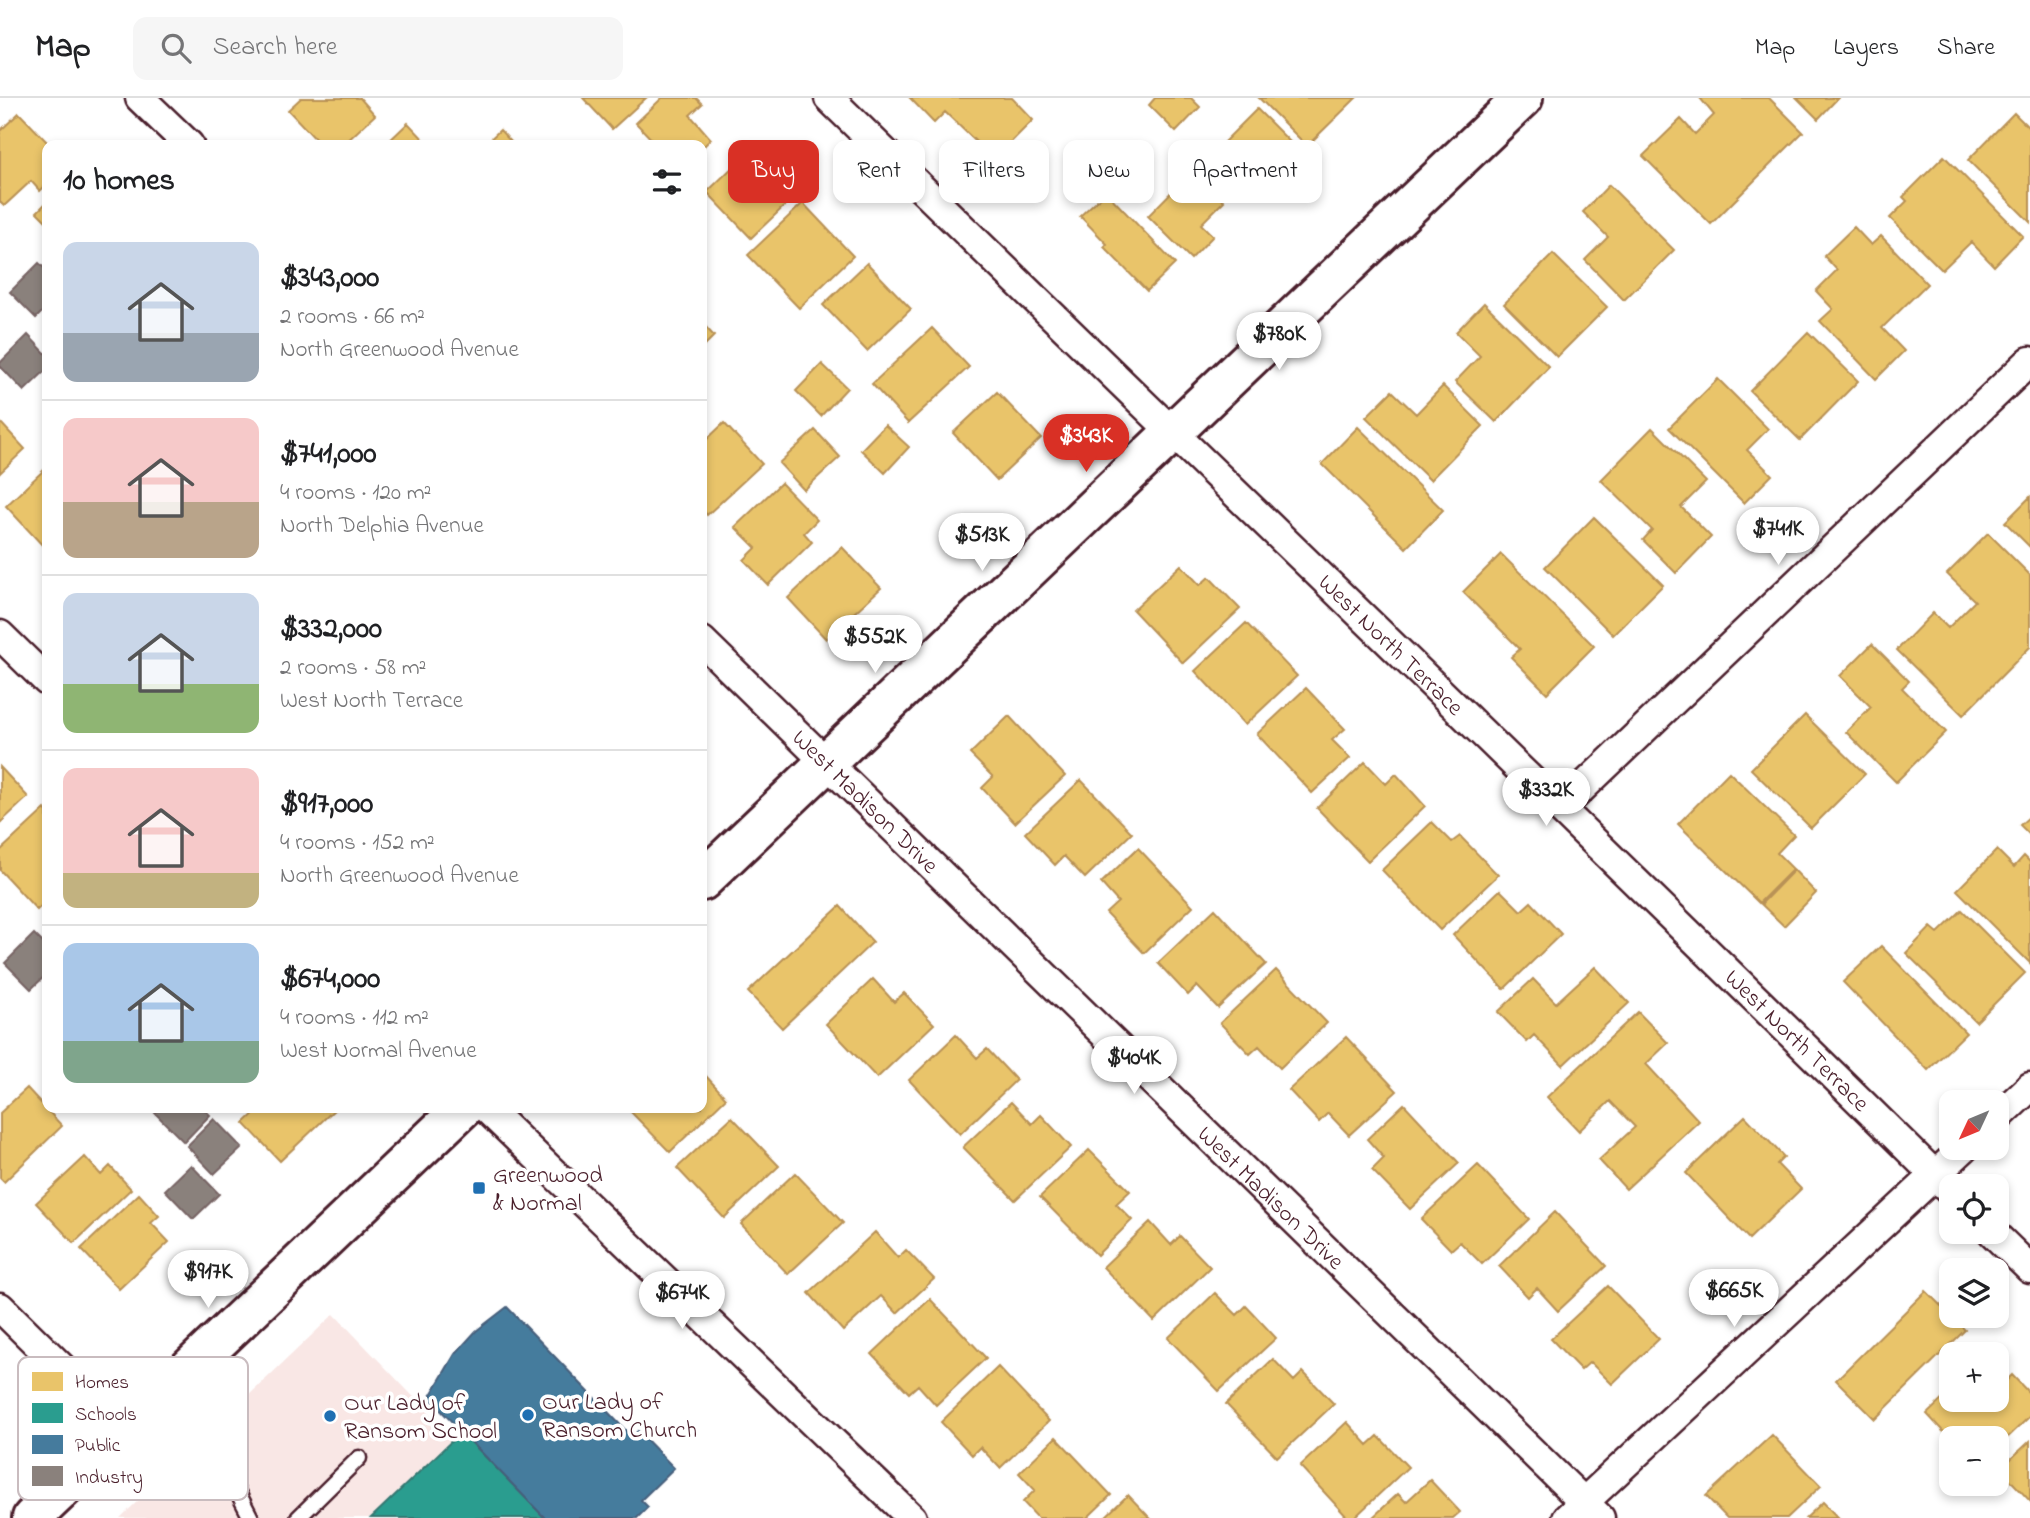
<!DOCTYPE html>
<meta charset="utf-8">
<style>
:root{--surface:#fff;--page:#f6f6f6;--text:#202124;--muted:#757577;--line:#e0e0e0;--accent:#d93025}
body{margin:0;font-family:"Indie Flower",sans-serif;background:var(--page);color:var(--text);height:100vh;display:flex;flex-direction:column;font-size:26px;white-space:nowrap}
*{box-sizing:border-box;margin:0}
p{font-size:23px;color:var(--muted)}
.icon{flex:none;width:38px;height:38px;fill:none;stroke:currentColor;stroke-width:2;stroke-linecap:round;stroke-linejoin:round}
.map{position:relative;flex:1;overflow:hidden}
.sheet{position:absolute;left:42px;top:42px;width:665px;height:973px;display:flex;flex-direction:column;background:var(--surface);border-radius:14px;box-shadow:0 4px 10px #0003}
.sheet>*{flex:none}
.banner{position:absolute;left:728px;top:42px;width:665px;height:63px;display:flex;gap:14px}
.needle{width:46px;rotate:226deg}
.tools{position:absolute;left:1939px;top:992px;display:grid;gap:14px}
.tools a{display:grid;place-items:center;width:70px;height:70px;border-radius:14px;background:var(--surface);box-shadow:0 4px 10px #0003;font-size:35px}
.price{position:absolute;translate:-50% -60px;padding:0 16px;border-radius:24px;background:#fff;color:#222;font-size:23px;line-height:46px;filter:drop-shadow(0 2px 4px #0008)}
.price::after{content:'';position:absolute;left:50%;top:42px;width:21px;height:16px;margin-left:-10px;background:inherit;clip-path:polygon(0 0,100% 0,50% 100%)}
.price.selected{background:var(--accent);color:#fff}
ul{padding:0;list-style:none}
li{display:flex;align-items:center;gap:21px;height:175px;padding:0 21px}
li+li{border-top:2px solid var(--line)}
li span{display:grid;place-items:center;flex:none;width:196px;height:140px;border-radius:14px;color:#555}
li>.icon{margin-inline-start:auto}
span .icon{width:84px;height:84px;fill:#fffc;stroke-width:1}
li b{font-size:30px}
h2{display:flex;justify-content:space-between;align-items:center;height:84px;padding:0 21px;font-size:30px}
.chip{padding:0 24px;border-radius:14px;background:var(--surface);box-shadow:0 4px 10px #0003;font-size:24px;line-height:63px}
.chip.selected{background:var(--accent);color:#fff}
header{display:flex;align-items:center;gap:42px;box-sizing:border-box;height:98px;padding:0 35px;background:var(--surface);border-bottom:2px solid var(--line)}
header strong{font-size:33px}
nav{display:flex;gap:38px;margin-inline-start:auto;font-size:24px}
.search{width:490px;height:63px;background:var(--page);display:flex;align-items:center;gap:18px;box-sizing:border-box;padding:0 24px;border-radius:14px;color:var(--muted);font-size:26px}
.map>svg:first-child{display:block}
.built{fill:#f9e7e5}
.homes{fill:#e9c46a;stroke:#b99257;stroke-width:2}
.schools{fill:#2a9d8f;stroke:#347771;stroke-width:2}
.public{fill:#457b9d;stroke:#465f7b;stroke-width:2}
.industry{fill:#8a817c;stroke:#776464;stroke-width:2}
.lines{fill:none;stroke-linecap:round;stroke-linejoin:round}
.service-casing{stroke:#4a1f2b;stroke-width:19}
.minor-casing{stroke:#4a1f2b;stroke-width:33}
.secondary-casing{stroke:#4a1f2b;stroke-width:44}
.service{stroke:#fff;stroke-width:14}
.minor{stroke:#fff;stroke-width:28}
.secondary{stroke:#fff;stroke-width:38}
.poi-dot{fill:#1f6fb2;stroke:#fff;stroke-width:2.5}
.labels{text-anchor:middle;stroke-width:7;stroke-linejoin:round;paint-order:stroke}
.street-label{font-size:24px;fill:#4a1f2b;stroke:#fff}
.poi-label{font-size:24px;fill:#4a1f2b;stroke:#fff;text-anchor:start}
.key{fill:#fff;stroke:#c9bcbf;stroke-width:2}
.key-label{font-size:19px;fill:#4a1f2b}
</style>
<header>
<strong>Map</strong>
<div class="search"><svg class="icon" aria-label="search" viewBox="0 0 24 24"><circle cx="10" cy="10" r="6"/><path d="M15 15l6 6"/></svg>Search here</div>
<nav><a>Map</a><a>Layers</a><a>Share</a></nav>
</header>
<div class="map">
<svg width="2030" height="1420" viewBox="0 0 2030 1420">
<rect width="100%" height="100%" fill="#fff"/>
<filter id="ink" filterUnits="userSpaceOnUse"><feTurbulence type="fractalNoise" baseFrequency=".0143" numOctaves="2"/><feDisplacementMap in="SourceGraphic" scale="14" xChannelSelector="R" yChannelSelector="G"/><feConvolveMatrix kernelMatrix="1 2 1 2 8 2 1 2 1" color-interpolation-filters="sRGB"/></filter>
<g filter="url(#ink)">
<path class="built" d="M334 1216 530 1420H120Z"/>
<path class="homes" d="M301 0H360L375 17 343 47H321L288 12Z
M583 0H646L612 31Z
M662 0H696L702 6 690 17 711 41 702 50V47H657L636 25Z
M910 0H1012L1033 22 994 61 945 14 934 25Z
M1155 0H1191L1200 9 1176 34 1149 7Z
M1259 0H1356L1307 48Z
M1700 0H1769L1803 34 1711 126 1643 58 1681 21 1695 36 1714 17Z
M1797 0H1838L1818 21Z
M1257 11 1300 54 1277 77 1265 66 1242 89 1210 58Z
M19 15 50 47H47V86L40 93 31 83 4 108 0 104V33Z
M2014 15 2030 31V124L1968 62Z
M408 25 429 47H385Z
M500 32 514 47H484Z
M1944 58 2023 138 1994 168 1971 144 1942 172 1890 120 1907 103 1903 99Z
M738 64 759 85 772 74 795 98 751 140 707 94Z
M1193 72 1224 103 1201 126 1213 138 1191 161 1148 118Z
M1609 87 1674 152 1624 202 1585 162 1608 139 1583 114Z
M1106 94 1175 166 1147 193 1104 149 1107 146 1080 118Z
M47 104V124L37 114Z
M803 105 853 158 799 210 748 157Z
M1854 129 1871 147 1881 138 1927 186 1882 230 1904 253 1876 281 1820 223 1833 211 1816 193 1837 172 1824 158Z
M1553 156 1607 209 1557 259 1504 206Z
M867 165 911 211 867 253 823 207Z
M1484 205 1549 269 1496 324 1455 284 1480 258 1456 234Z
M702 225 714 238 702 250Z
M932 230 969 269 908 325 872 286Z
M1808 234 1858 283 1800 342 1750 293Z
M822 266 847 290 821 318 796 293Z
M1718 281 1768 331 1747 352 1772 377 1744 405 1669 330Z
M1443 288 1483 328 1430 382 1366 319 1392 293 1416 316Z
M997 294 1041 340 997 382 953 335Z
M0 324 25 351 0 375Z
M724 325 762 366 707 417 702 411V346Z
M885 327 909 349 885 375 861 352Z
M1358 329 1443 412 1406 450 1322 366Z
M1652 330 1706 384 1681 409 1711 439 1676 475 1643 442 1652 432 1601 382Z
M815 332 840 359 804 392 779 365Z
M47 369V446L44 449 6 408Z
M781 385 817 422 804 435 812 444 768 487 744 462 756 450 735 429Z
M2030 399V449L2005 424Z
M1594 419 1663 487 1613 537 1545 469Z
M1988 435 2030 477V549L1963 617 1897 552 1933 515 1948 530 1975 503 1947 476Z
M842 449 881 490 826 541 788 500Z
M1501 456 1594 548 1547 595 1511 559 1520 551 1463 494Z
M1181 467 1200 487 1209 479 1240 511 1183 565 1133 512Z
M1246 525 1297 578 1245 627 1195 573Z
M1872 546 1909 583 1902 590 1946 634 1896 684 1846 634 1871 609 1840 578Z
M1306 590 1345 631 1332 642 1350 660 1312 695 1257 636Z
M1805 617 1865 676 1811 730 1751 671Z
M1009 618 1065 678 1015 725 982 690 993 679 970 656Z
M1365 664 1386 686 1396 676 1425 708 1368 763 1317 710Z
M0 669 28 699 0 725Z
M1729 674 1794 737 1777 755 1793 771 1759 805 1678 726Z
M1081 682 1132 735 1085 780 1064 758 1055 767 1025 735Z
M45 711 47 714V802L37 812 0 772V753Z
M2030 718V737L2020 727Z
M1432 724 1452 744 1460 738 1498 777 1440 832 1382 772Z
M1138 750 1193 808 1144 855 1106 815 1118 804 1101 785Z
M1997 752 2014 769 2024 758 2030 764V865L1957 792Z
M1794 772 1816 795 1784 828 1761 806Z
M1500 792 1521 813 1531 804 1561 836 1504 891 1453 837Z
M840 808 873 844 782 930 748 894Z
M1215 811 1266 866 1218 910 1197 888 1188 897 1158 865Z
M1962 812 2025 875 1976 924 1906 855 1931 829 1938 835Z
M1881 848 1966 935 1928 972 1843 884Z
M1595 869 1629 905 1563 967 1534 937 1527 944 1498 914 1533 881 1556 905Z
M1276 872 1327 925 1280 970 1259 948 1250 956 1220 925Z
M873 881 894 904 904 895 934 926 877 980 826 926Z
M1638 914 1668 945 1646 966 1699 1023 1626 1091 1599 1062 1635 1029 1610 1003 1579 1033 1547 999Z
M956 937 977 960 987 951 1016 982 960 1036 909 982Z
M1346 939 1397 993 1349 1037 1328 1015 1319 1024 1289 992Z
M705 977 726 1000 670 1054 627 1010H702V980Z
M27 990 62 1028 4 1084 0 1080V1015Z
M1011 1004 1032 1026 1041 1017 1071 1049 1015 1102 963 1049Z
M1404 1006 1459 1065 1410 1111 1372 1072 1384 1060 1367 1041Z
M257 1010H336L280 1063 244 1025 259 1011Z
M1745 1018 1784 1059 1777 1066 1801 1091 1749 1141 1686 1075Z
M732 1019 779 1068 724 1120 677 1070Z
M1089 1052 1130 1093 1116 1106 1132 1122 1097 1157 1040 1099Z
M85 1059 101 1077 110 1068 131 1091 74 1145 36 1105Z
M1478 1067 1529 1121 1482 1166 1460 1144 1451 1152 1421 1121Z
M795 1075 843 1125 788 1176 741 1126Z
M139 1096 159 1118 151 1125 169 1144 119 1191 81 1151Z
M1555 1114 1606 1168 1558 1213 1537 1190 1528 1199 1499 1168Z
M1150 1124 1171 1147 1180 1138 1210 1169 1154 1223 1103 1169Z
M875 1134 898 1160 906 1152 934 1181 897 1215 881 1198 843 1233 809 1195Z
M1608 1188 1659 1241 1612 1286 1590 1264 1581 1272 1551 1241Z
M1926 1193 1965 1232 1875 1321 1836 1282Z
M1215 1195 1237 1217 1246 1208 1276 1240 1219 1293 1168 1240Z
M930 1201 986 1260 936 1307 918 1287 909 1295 872 1256Z
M1273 1261 1294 1283 1303 1274 1334 1306 1277 1359 1226 1306Z
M998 1269 1049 1323 1000 1370 980 1349 972 1357 941 1324Z
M2012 1277 2030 1296V1318L1997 1350V1340L1951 1342 1927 1316 1951 1293V1302H1997V1292Z
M1347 1324 1368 1347 1378 1338 1408 1369 1354 1420H1348L1300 1368Z
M1772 1337 1821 1388 1787 1420H1727L1706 1398Z
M1056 1339 1111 1397 1087 1420H1038L1023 1404 1035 1392 1019 1375Z
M2030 1343V1403L2000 1371Z
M1430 1382 1460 1414 1453 1420H1372L1398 1396 1406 1404Z
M1128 1397 1150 1420H1104Z
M1823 1404 1838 1420H1806Z"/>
<path class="schools" d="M461 1334 545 1420H371L436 1358Z"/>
<path class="public" d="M507 1209 632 1339 638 1333 674 1370 641 1402 648 1409 637 1420H545L429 1300 455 1256 476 1233Z"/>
<path class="industry" d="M39 165 47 173V209L36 220 10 194Z
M28 237 47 257V271L24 293 0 268V265Z
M34 836 47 849V876L31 891 5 865Z
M161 1010H203L210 1017 184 1044 155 1015Z
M214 1021 242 1050 214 1076 187 1048Z
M191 1067 219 1096 193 1121 165 1092Z"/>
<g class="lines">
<g class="service-casing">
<path id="service" d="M180 1281 251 1420
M298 1420 359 1360"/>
</g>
<g class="minor-casing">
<g id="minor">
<path d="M140 0 189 47"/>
<path id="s1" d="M829 0C1202 365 1580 726 1951 1093"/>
<path d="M0 537 47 583"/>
<path id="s2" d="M702 543 1600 1420"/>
<path d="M1561 710 2030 263"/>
<path d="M486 1010 912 1420"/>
<path d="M1997 1020 2030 989"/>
<path d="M1992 1134 2030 1171"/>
<path d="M0 1209 125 1332"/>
<path d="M1567 1420 1964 1050"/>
</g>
</g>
<g class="secondary-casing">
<path id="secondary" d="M702 783 1523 0
M32 1420 463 1010"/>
</g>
<use href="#service" class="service"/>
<use href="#minor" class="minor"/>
<use href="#secondary" class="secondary"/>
</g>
</g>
<g class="poi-dot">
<rect x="472" y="1083" width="14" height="14" rx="3.5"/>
<circle cx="528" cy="1317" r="7"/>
<circle cx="330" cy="1318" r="7"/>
</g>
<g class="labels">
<g class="street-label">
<text dy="8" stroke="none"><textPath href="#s1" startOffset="784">West North Terrace</textPath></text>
<text dy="8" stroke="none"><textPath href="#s2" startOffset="229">West Madison Drive</textPath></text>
<text dy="8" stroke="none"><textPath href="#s1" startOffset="1351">West North Terrace</textPath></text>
<text dy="8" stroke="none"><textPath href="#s2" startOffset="796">West Madison Drive</textPath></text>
</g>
<g class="poi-label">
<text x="493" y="1084">Greenwood<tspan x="493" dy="28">&amp; Normal</tspan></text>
<text x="542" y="1311">Our Lady of<tspan x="542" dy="28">Ransom Church</tspan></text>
<text x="344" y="1312">Our Lady of<tspan x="344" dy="28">Ransom School</tspan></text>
</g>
</g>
<rect x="18" y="1259" width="230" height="143" rx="10" class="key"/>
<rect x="32" y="1274" width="31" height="19" fill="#e9c46a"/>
<rect x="32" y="1305" width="31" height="20" fill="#2a9d8f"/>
<rect x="32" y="1337" width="31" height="19" fill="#457b9d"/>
<rect x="32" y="1368" width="31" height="20" fill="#8a817c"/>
<g class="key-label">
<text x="75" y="1290">Homes</text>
<text x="75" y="1322">Schools</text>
<text x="75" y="1353">Public</text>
<text x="75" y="1385">Industry</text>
</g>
</svg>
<div class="tools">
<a><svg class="needle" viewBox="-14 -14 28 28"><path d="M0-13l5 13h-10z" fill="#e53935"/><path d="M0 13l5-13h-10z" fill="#757577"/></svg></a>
<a><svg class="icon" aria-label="locate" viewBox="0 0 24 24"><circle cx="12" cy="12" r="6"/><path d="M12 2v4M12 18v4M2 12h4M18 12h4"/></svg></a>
<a><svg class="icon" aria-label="layers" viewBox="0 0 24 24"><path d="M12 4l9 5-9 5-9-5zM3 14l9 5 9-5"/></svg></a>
<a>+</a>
<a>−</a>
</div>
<b class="price" style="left:1279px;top:274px">$780K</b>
<b class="price selected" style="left:1086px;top:376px">$343K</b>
<b class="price" style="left:1778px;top:469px">$741K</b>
<b class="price" style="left:982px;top:475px">$513K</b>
<b class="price" style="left:875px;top:577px">$552K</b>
<b class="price" style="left:1546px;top:730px">$332K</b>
<b class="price" style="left:1134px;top:998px">$404K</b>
<b class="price" style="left:208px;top:1212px">$917K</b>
<b class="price" style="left:1734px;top:1231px">$665K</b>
<b class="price" style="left:682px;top:1233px">$674K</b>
<div class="banner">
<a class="chip selected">Buy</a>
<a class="chip">Rent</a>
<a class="chip">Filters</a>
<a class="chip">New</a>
<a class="chip">Apartment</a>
</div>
<section class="sheet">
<h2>10 homes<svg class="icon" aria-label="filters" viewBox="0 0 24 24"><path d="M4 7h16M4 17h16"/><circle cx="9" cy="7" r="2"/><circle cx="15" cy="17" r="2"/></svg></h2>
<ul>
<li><span style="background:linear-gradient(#c9d6e8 65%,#9aa5b1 0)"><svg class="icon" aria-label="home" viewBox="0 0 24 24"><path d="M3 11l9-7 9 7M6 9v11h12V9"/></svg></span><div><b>$343,000</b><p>2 rooms · 66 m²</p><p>North Greenwood Avenue</p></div></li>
<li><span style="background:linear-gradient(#f6c9c9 60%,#b9a48a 0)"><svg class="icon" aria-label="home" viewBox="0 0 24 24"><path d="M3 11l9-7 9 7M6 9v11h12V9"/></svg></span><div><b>$741,000</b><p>4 rooms · 120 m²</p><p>North Delphia Avenue</p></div></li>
<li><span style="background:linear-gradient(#c9d6e8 65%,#8fb573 0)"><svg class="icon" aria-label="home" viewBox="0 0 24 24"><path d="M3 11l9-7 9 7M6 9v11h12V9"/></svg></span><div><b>$332,000</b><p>2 rooms · 58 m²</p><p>West North Terrace</p></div></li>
<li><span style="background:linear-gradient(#f6c9c9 75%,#c2b280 0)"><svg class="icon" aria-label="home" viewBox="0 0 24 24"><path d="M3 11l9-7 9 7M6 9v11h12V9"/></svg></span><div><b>$917,000</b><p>4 rooms · 152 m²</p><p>North Greenwood Avenue</p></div></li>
<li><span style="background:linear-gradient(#a9c7e8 70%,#7fa58c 0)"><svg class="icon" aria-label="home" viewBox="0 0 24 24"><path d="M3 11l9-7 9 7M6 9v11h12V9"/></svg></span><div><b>$674,000</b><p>4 rooms · 112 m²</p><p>West Normal Avenue</p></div></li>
</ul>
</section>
</div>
